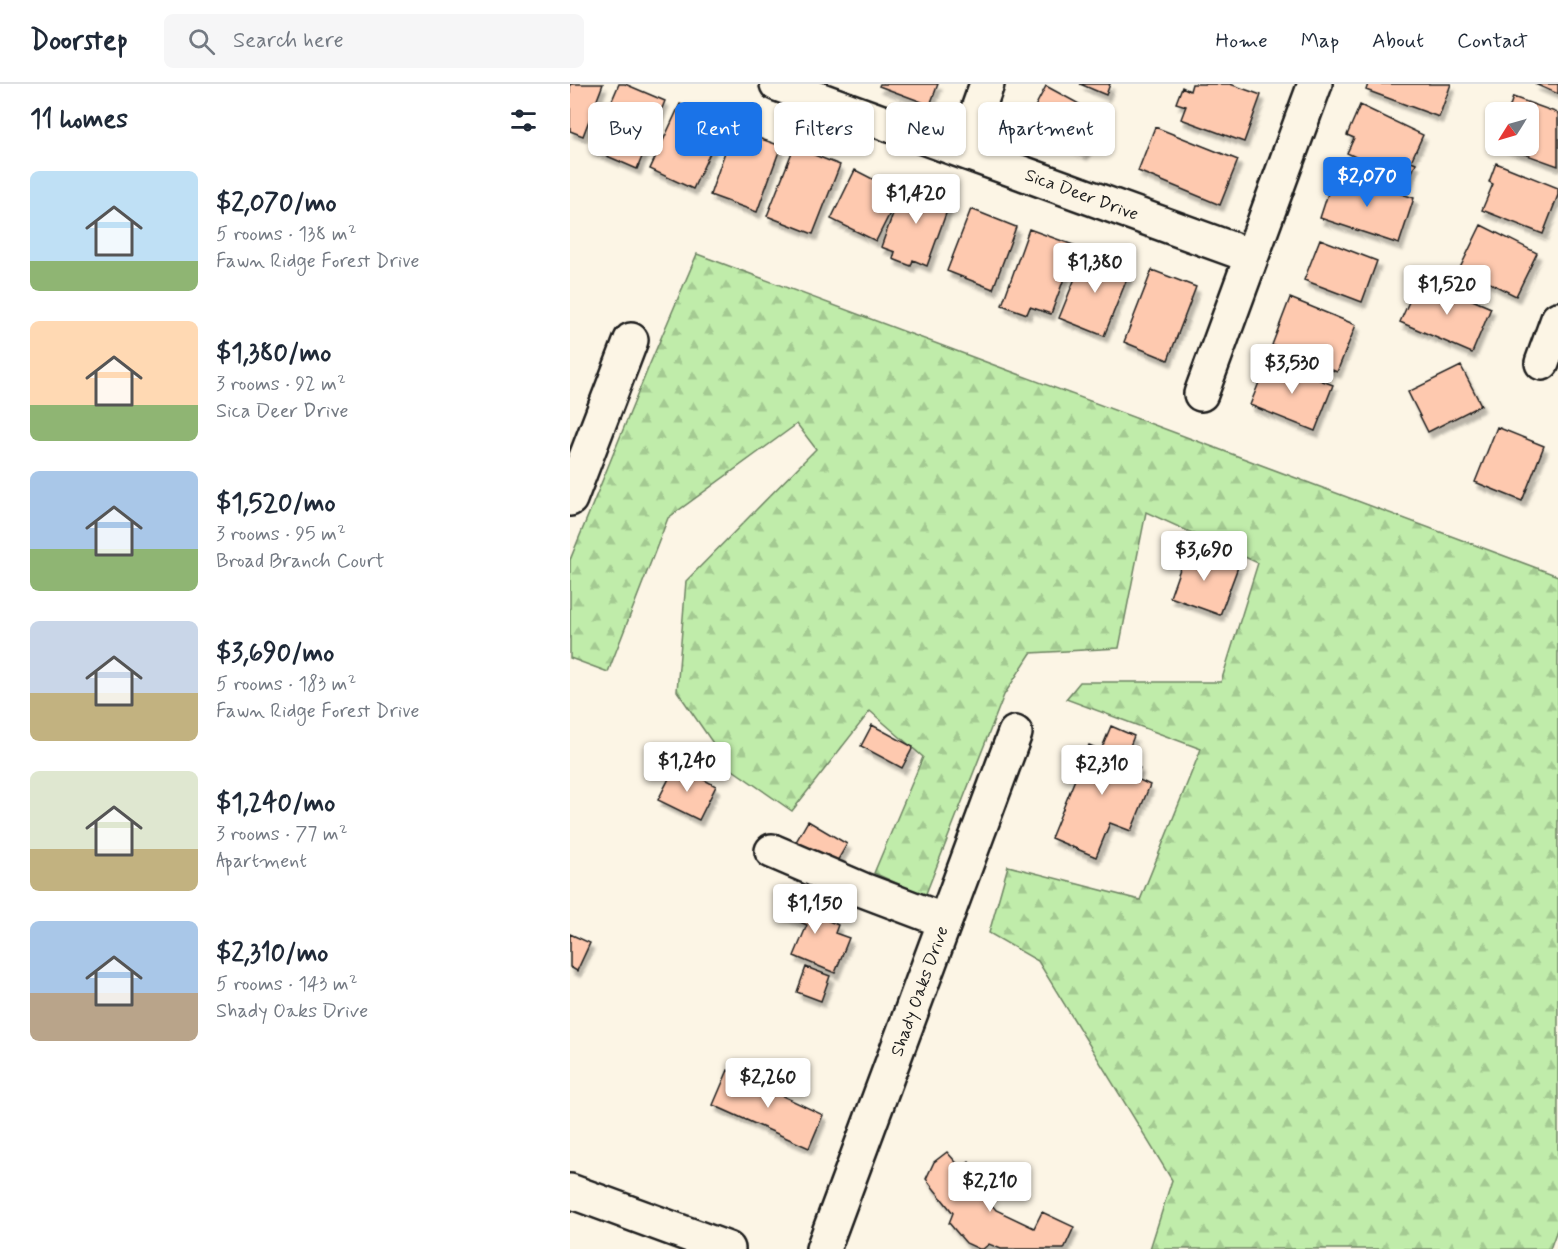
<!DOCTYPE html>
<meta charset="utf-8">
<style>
:root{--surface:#fff;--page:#f6f6f7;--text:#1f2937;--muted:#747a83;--line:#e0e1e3;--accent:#1a73e8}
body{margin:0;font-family:Mynerve,sans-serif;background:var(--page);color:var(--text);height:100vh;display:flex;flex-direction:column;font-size:22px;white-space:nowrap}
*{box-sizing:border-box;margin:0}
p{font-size:20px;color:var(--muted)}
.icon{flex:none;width:33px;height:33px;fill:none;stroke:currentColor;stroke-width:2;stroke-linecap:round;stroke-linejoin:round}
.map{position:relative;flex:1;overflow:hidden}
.sheet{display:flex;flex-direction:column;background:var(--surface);width:570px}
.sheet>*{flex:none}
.hud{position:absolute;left:18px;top:18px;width:570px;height:54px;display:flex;gap:12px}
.needle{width:39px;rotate:233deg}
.buttons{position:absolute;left:915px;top:18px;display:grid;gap:12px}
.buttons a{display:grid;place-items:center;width:54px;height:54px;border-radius:9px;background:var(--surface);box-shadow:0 2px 4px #0004;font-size:30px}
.price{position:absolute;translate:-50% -51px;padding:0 14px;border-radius:6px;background:#fff;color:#222;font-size:20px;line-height:39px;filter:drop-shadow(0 2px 3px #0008)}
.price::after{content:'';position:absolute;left:50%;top:36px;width:18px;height:14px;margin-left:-9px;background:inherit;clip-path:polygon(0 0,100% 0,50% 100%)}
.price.current{background:var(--accent);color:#fff}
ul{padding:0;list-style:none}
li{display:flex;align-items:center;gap:18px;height:150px;padding:0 30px}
li span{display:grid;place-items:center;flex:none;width:168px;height:120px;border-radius:9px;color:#555}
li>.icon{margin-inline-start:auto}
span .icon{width:72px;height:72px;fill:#fffc;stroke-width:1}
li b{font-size:26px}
h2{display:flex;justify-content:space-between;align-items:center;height:72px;padding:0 30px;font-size:26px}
.pill{padding:0 21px;border-radius:9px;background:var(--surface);box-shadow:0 2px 4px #0004;font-size:21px;line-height:54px}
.pill.current{background:var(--accent);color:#fff}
header{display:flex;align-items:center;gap:36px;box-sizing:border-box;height:84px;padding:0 30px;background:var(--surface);border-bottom:2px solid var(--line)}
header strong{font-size:28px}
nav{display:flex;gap:33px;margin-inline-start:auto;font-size:21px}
.search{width:420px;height:54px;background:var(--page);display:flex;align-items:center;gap:15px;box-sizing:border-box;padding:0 21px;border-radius:9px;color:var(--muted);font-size:22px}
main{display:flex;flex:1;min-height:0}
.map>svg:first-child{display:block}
.forest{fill:url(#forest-firs);stroke:#6e8463;stroke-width:1.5}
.building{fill:#fec9af;stroke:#1c1c1c;stroke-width:1.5;filter:url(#shadow)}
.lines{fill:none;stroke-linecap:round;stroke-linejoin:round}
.minor-casing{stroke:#1c1c1c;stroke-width:38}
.minor{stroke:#fcf5e5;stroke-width:33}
.labels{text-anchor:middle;stroke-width:4.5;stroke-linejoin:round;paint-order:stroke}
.street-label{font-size:18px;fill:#1c1c1c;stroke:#fcf5e5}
</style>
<header>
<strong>Doorstep</strong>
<div class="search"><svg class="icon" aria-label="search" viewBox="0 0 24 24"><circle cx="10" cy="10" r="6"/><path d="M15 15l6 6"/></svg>Search here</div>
<nav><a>Home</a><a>Map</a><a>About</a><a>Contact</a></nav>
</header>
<main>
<section class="sheet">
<h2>11 homes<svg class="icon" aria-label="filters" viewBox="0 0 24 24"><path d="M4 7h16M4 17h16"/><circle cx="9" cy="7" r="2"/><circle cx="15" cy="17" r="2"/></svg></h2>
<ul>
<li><span style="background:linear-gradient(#bfe0f5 75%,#8fb573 0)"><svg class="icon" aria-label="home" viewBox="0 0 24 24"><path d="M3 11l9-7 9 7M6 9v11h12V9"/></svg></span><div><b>$2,070/mo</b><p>5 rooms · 138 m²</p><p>Fawn Ridge Forest Drive</p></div></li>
<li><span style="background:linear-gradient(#ffd9b3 70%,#8fb573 0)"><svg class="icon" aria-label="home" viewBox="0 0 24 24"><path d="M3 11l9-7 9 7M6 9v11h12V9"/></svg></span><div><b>$1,380/mo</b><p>3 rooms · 92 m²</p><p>Sica Deer Drive</p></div></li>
<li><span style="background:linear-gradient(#a9c7e8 65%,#8fb573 0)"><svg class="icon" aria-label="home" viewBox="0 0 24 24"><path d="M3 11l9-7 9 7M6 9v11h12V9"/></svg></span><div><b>$1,520/mo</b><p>3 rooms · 95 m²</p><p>Broad Branch Court</p></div></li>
<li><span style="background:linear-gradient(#c9d6e8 60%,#c2b280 0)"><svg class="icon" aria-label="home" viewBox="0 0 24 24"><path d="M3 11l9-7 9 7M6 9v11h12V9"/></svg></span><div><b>$3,690/mo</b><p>5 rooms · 183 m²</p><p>Fawn Ridge Forest Drive</p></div></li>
<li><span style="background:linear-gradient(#dfe7d0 65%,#c2b280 0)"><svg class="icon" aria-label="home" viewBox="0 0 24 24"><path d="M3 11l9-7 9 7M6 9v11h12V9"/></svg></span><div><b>$1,240/mo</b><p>3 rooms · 77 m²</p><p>Apartment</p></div></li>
<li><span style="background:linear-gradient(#a9c7e8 60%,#b9a48a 0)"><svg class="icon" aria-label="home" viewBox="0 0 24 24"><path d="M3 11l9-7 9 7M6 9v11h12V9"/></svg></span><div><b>$2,310/mo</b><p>5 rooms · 143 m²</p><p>Shady Oaks Drive</p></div></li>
</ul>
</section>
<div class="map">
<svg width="988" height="1165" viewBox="0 0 988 1165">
<defs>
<pattern id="forest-firs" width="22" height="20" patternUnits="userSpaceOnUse" patternTransform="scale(1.5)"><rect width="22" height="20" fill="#c0ecaa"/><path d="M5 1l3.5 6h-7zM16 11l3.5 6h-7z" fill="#a4ca92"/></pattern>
<filter id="shadow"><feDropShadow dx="3.5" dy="6" stdDeviation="1.5" flood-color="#0004"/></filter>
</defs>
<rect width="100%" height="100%" fill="#fcf5e5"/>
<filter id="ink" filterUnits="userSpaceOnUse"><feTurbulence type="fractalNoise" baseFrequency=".0167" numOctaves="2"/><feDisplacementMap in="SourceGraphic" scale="12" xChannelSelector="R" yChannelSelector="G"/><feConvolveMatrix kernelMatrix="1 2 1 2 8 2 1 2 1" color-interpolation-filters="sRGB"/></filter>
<g filter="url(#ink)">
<path class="forest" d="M127 170 988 492V1143L980 1165H580L602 1096 468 877 419 849 438 782 570 816 631 665 496 615 510 598H651L688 479 576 428 549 564 461 569 434 611 355 812 304 789 353 673 300 627 222 727 160 684 107 607 116 497 246 365 227 340 98 434 38 588 0 574V476L79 282Z"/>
<path class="building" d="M0 0H33L13 52 0 47Z
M49 0H55L95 17 67 85 21 65Z
M310 0H368L360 21 309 2Z
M510 0H540L536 11Z
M622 0H660L691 11 674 58 611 35 616 22 606 19 612 3 620 7Z
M798 0H881L869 33 796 6Z
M965 0H988V10Z
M476 2 533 33 514 70 457 38Z
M943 13 988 29V82L932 62H958V28H938Z
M110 20 153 41 123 105 80 85Z
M790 21 853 51 841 77 846 79 838 98 777 69 784 54 777 51Z
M585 43 668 76 650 121 568 87Z
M163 45 211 62 187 128 140 111Z
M224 63 270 81 243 150 197 132Z
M926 79 988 104V111L973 150 912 126 923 100 919 98Z
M285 86 330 109 306 157 261 135Z
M765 88 844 114 829 160 750 134Z
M334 99 356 105 352 115H354L356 109 360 110 362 106 382 113 357 182 343 176 341 182 323 175 325 168 311 163Z
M401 125 446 143 423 205 377 187Z
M911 141 967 169 946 212 890 184Z
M459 145 506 162 481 230 460 223 457 230 432 221Z
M750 155 807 177 792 218 734 196Z
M516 167 561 185 534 252 489 234Z
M582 186 626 203 598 276 554 258Z
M858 197 921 224 902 269 830 238 842 211 850 215Z
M720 214 786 241 767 288 702 261Z
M698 276 763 301 745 347 680 321Z
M891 282 911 321 858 348 838 308Z
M927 343 974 362 952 417 905 398Z
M617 465 668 483 650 531 600 513Z
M302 641 343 663 332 684 291 662Z
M541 642 564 652 554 677 570 684 565 694 580 701 561 747 540 739 526 773 481 754 519 661 531 666Z
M106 681 146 702 129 736 88 716Z
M238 737 277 760 262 786 223 763Z
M215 808 241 819 238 828 268 841 265 849 279 854 265 889 224 872 237 841 207 828Z
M0 850 20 859 7 887 0 883Z
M236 883 260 892 251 917 227 908Z
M158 986 253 1031 239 1064 143 1021Z
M377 1068 391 1084 399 1078 411 1093 406 1102 426 1126 464 1144 472 1128 504 1143 494 1165H431L419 1160 413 1165H409L396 1159 379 1139 383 1129 356 1095 364 1078Z"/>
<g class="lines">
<g class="minor-casing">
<path id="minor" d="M207 0 681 172
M393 67 417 0
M972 279 988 235
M631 310 745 0
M0 415 61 256
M202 767 293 806 375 837
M0 1107 158 1165
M253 1165 445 649"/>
</g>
<use href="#minor" class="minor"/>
</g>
</g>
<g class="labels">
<g class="street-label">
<text transform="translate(512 110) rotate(20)" y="6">Sica Deer Drive</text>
<text transform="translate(349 907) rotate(-70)" y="6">Shady Oaks Drive</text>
</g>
</g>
</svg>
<div class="buttons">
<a><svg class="needle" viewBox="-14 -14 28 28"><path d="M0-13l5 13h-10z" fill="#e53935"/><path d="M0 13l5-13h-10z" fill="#747a83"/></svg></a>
</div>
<b class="price current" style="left:797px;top:124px">$2,070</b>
<b class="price" style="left:346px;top:141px">$1,420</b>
<b class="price" style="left:525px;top:210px">$1,380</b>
<b class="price" style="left:877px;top:232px">$1,520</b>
<b class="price" style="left:722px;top:311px">$3,530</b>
<b class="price" style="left:634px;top:498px">$3,690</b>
<b class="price" style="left:117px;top:709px">$1,240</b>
<b class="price" style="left:532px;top:712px">$2,310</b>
<b class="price" style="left:245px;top:851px">$1,150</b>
<b class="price" style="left:198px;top:1025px">$2,260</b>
<b class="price" style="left:420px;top:1129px">$2,210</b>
<div class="hud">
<a class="pill">Buy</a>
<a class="pill current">Rent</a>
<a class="pill">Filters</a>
<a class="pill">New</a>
<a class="pill">Apartment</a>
</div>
</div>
</main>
